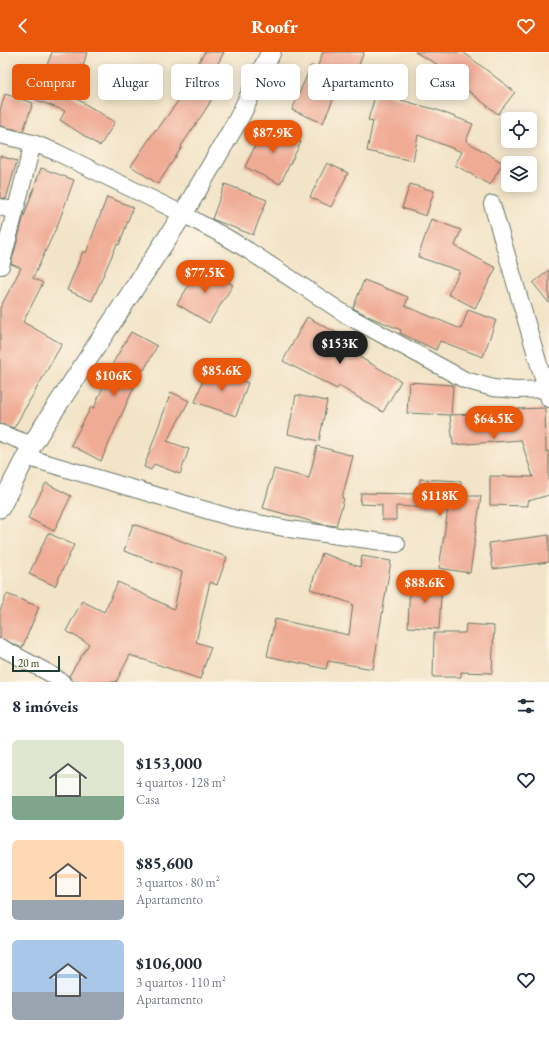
<!DOCTYPE html>
<html lang="pt">
<meta charset="utf-8">
<style>
:root{--surface:#fff;--page:#f6f6f7;--text:#1f2937;--muted:#747a83;--accent:#ea580c}
body{margin:0;font-family:"EB Garamond",serif;background:var(--page);color:var(--text);height:100vh;display:flex;flex-direction:column;font-size:15px;white-space:nowrap}
*{box-sizing:border-box;margin:0}
p{font-size:13px;color:var(--muted)}
.icon{flex:none;width:22px;height:22px;fill:none;stroke:currentColor;stroke-width:2;stroke-linecap:round;stroke-linejoin:round}
.map{position:relative;height:630px;overflow:hidden}
.drawer{display:flex;flex-direction:column;background:var(--surface);flex:1}
.drawer>*{flex:none}
.guide{position:absolute;left:12px;top:12px;width:525px;height:36px;display:flex;gap:8px}
.fabs{position:absolute;left:501px;top:60px;display:grid;gap:8px}
.fabs a{display:grid;place-items:center;width:36px;height:36px;border-radius:6px;background:var(--surface);box-shadow:0 2px 10px #0003;font-size:20px}
.scale{position:absolute;left:12px;bottom:10px;width:48px;box-sizing:border-box;padding-left:4px;border:2px solid #1f3d34;border-top:0;font-size:11px;line-height:14px;white-space:nowrap;color:#1f3d34;-webkit-text-stroke:3px #fcf5e5;paint-order:stroke}
.price{position:absolute;translate:-50% -34px;padding:0 9px;border-radius:14px;background:var(--accent);color:#fff;font-size:13px;line-height:26px;filter:drop-shadow(0 1px 2px #0008)}
.price::after{content:'';position:absolute;left:50%;top:24px;width:12px;height:9px;margin-left:-6px;background:inherit;clip-path:polygon(0 0,100% 0,50% 100%)}
.price.active{background:#222;color:#fff}
ul{padding:0;list-style:none}
li{display:flex;align-items:center;gap:12px;height:100px;padding:0 12px}
li span{display:grid;place-items:center;flex:none;width:112px;height:80px;border-radius:6px;color:#555}
li>.icon{margin-inline-start:auto}
span .icon{width:48px;height:48px;fill:#fffc;stroke-width:1}
li b{font-size:17px}
h2{display:flex;justify-content:space-between;align-items:center;height:48px;padding:0 12px;font-size:17px}
.chip{padding:0 14px;border-radius:6px;background:var(--surface);box-shadow:0 2px 10px #0003;font-size:14px;line-height:36px}
.chip.active{background:var(--accent);color:#fff}
header{display:flex;justify-content:space-between;align-items:center;height:52px;padding:0 12px;background:var(--accent);color:#fff;font-size:18px;font-weight:800}
.map>svg:first-child{display:block}
.building{fill:#f0ab95}
.lines{fill:none;stroke-linecap:round;stroke-linejoin:round}
.minor-casing{stroke:#697767;stroke-width:18}
.tertiary-casing{stroke:#697767;stroke-width:21}
.minor{stroke:#fff;stroke-width:16}
.tertiary{stroke:#fff;stroke-width:19}
</style>
<header><svg class="icon" aria-label="back" viewBox="0 0 24 24"><path d="M15 5l-7 7 7 7"/></svg>Roofr<svg class="icon" aria-label="heart" viewBox="0 0 24 24"><path d="M12 20l-8-8c-3-5 5-10 8-4 3-6 11-1 8 4z"/></svg></header>
<div class="map">
<svg width="549" height="630" viewBox="0 0 549 630">
<rect width="100%" height="100%" fill="#fcf5e5"/>
<filter id="ink" filterUnits="userSpaceOnUse"><feTurbulence type="fractalNoise" baseFrequency=".025" numOctaves="2"/><feDisplacementMap in="SourceGraphic" scale="8" xChannelSelector="R" yChannelSelector="G"/><feConvolveMatrix kernelMatrix="1 2 1 2 8 2 1 2 1" color-interpolation-filters="sRGB"/></filter>
<filter id="wash" filterUnits="userSpaceOnUse"><feTurbulence type="fractalNoise" baseFrequency=".012" numOctaves="4" result="noise"/><feDisplacementMap in="SourceGraphic" scale="16" xChannelSelector="R" yChannelSelector="G"/><feGaussianBlur stdDeviation="0.9" result="paint"/><feColorMatrix in="noise" values="0 0 0 0 0 0 0 0 0 0 0 0 0 0 0 0 0 1.4 0 .05"/><feComposite in="paint" operator="in"/></filter>
<g filter="url(#wash)">
<rect width="100%" height="100%" fill="#f2e4c7"/>
<g id="blocks">
<path class="building" d="M52 0H87L83 14 80 13 69 42 115 70 100 94 60 68 65 59 34 47Z
M205 0H224L216 15 227 22 204 60 181 94 182 95 158 132 131 114 156 77 157 78 184 41 181 39Z
M323 0H364L354 26 344 22 323 71 292 58 311 14 317 16Z
M415 0H463L515 40 498 62 463 35 467 29Z
M376 41 437 58 473 72 466 89 503 111 490 133 455 113 462 100 418 83 413 109 367 99 373 69 368 68Z
M5 42 33 51 23 79 0 74V58Z
M265 73 301 90 280 132 245 115Z
M0 104 17 109 6 147 0 146Z
M327 111 348 121 331 155 310 145Z
M41 116 74 128 58 172 33 226 43 231 23 270 62 292 14 376 0 372V256L21 216 11 212 23 167Z
M225 132 267 148 253 183 212 167Z
M410 132 434 139 426 164 402 156Z
M107 145 133 155 119 193 117 192 92 249 67 238 83 199 86 201Z
M431 167 461 178 455 194 496 216 475 256 448 242 460 219 418 205Z
M201 214 233 233 209 271 177 252Z
M549 218V251L533 231Z
M364 228 408 245 405 254 461 277 468 258 496 268 483 305 440 289 436 298 400 281 401 278 370 265 353 256Z
M307 265 361 294 356 303 401 329 383 360 339 334 337 337 283 309Z
M131 280 157 294 144 318 142 317 101 409 71 393 91 355 94 356 114 309Z
M207 317 248 331 236 364 195 350Z
M409 330 453 333 451 363 515 360V357L545 356 546 400 549 399V443L528 449V454L490 453V424L533 425 521 388 453 393 450 363 407 361Z
M171 340 189 349 167 389 189 397 180 422 154 412 151 418 144 415Z
M296 343 327 349 319 389 288 382Z
M317 394 353 404 342 446 344 447 336 474 321 472 263 456 274 417 309 426Z
M420 427 461 429 460 444H481L470 521 439 516 448 457 396 454V468H382V453L360 452 361 441 419 442Z
M46 431 71 444 54 479 28 466Z
M133 472 227 505 217 533 210 530 196 590 211 595 200 627 130 603 116 630H75L71 627 69 624 89 592 66 579 82 549 104 560 118 530 174 557 182 520 124 499Z
M48 481 74 493 55 534 29 522Z
M549 483V510L493 517 489 491Z
M322 501 360 515 362 504 391 509 373 617 328 609 326 617 267 604 275 567 349 583 353 552 310 537Z
M410 527 442 530 439 577 408 575Z
M7 542 39 555 22 596 0 586V559Z
M466 572 494 574 492 621 461 620V625H433L434 581H465Z"/>
</g>
</g>
<g filter="url(#ink)">
<use href="#blocks" fill-opacity="0" stroke="#697767" stroke-width="1"/>
<g class="lines">
<g class="minor-casing">
<path id="minor" d="M0 83 33 91 56 100 183 162 226 185 249 199 348 264 465 328 493 336 516 338 549 337
M492 152 549 347
M0 155 15 159
M1 214 33 91
M0 381 32 393
M26 405 233 466 289 477 397 492
M0 595 49 621 62 630"/>
</g>
<g class="tertiary-casing">
<path id="tertiary" d="M0 456 32 393 45 372 183 162 238 68 271 0"/>
</g>
<use href="#minor" class="minor"/>
<use href="#tertiary" class="tertiary"/>
</g>
</g>
</svg>
<div class="fabs">
<a><svg class="icon" aria-label="locate" viewBox="0 0 24 24"><circle cx="12" cy="12" r="6"/><path d="M12 2v4M12 18v4M2 12h4M18 12h4"/></svg></a>
<a><svg class="icon" aria-label="layers" viewBox="0 0 24 24"><path d="M12 4l9 5-9 5-9-5zM3 14l9 5 9-5"/></svg></a>
</div>
<div class="scale">20 m</div>
<b class="price" style="left:273px;top:102px">$87.9K</b>
<b class="price" style="left:205px;top:242px">$77.5K</b>
<b class="price active" style="left:340px;top:313px">$153K</b>
<b class="price" style="left:222px;top:340px">$85.6K</b>
<b class="price" style="left:114px;top:345px">$106K</b>
<b class="price" style="left:494px;top:388px">$64.5K</b>
<b class="price" style="left:440px;top:465px">$118K</b>
<b class="price" style="left:425px;top:552px">$88.6K</b>
<div class="guide">
<a class="chip active">Comprar</a>
<a class="chip">Alugar</a>
<a class="chip">Filtros</a>
<a class="chip">Novo</a>
<a class="chip">Apartamento</a>
<a class="chip">Casa</a>
</div>
</div>
<section class="drawer">
<h2>8 imóveis<svg class="icon" aria-label="filters" viewBox="0 0 24 24"><path d="M4 7h16M4 17h16"/><circle cx="9" cy="7" r="2"/><circle cx="15" cy="17" r="2"/></svg></h2>
<ul>
<li><span style="background:linear-gradient(#dfe7d0 70%,#7fa58c 0)"><svg class="icon" aria-label="home" viewBox="0 0 24 24"><path d="M3 11l9-7 9 7M6 9v11h12V9"/></svg></span><div><b>$153,000</b><p>4 quartos · 128 m²</p><p>Casa</p></div><svg class="icon" aria-label="heart" viewBox="0 0 24 24"><path d="M12 20l-8-8c-3-5 5-10 8-4 3-6 11-1 8 4z"/></svg></li>
<li><span style="background:linear-gradient(#ffd9b3 75%,#9aa5b1 0)"><svg class="icon" aria-label="home" viewBox="0 0 24 24"><path d="M3 11l9-7 9 7M6 9v11h12V9"/></svg></span><div><b>$85,600</b><p>3 quartos · 80 m²</p><p>Apartamento</p></div><svg class="icon" aria-label="heart" viewBox="0 0 24 24"><path d="M12 20l-8-8c-3-5 5-10 8-4 3-6 11-1 8 4z"/></svg></li>
<li><span style="background:linear-gradient(#a9c7e8 65%,#9aa5b1 0)"><svg class="icon" aria-label="home" viewBox="0 0 24 24"><path d="M3 11l9-7 9 7M6 9v11h12V9"/></svg></span><div><b>$106,000</b><p>3 quartos · 110 m²</p><p>Apartamento</p></div><svg class="icon" aria-label="heart" viewBox="0 0 24 24"><path d="M12 20l-8-8c-3-5 5-10 8-4 3-6 11-1 8 4z"/></svg></li>
</ul>
</section>
